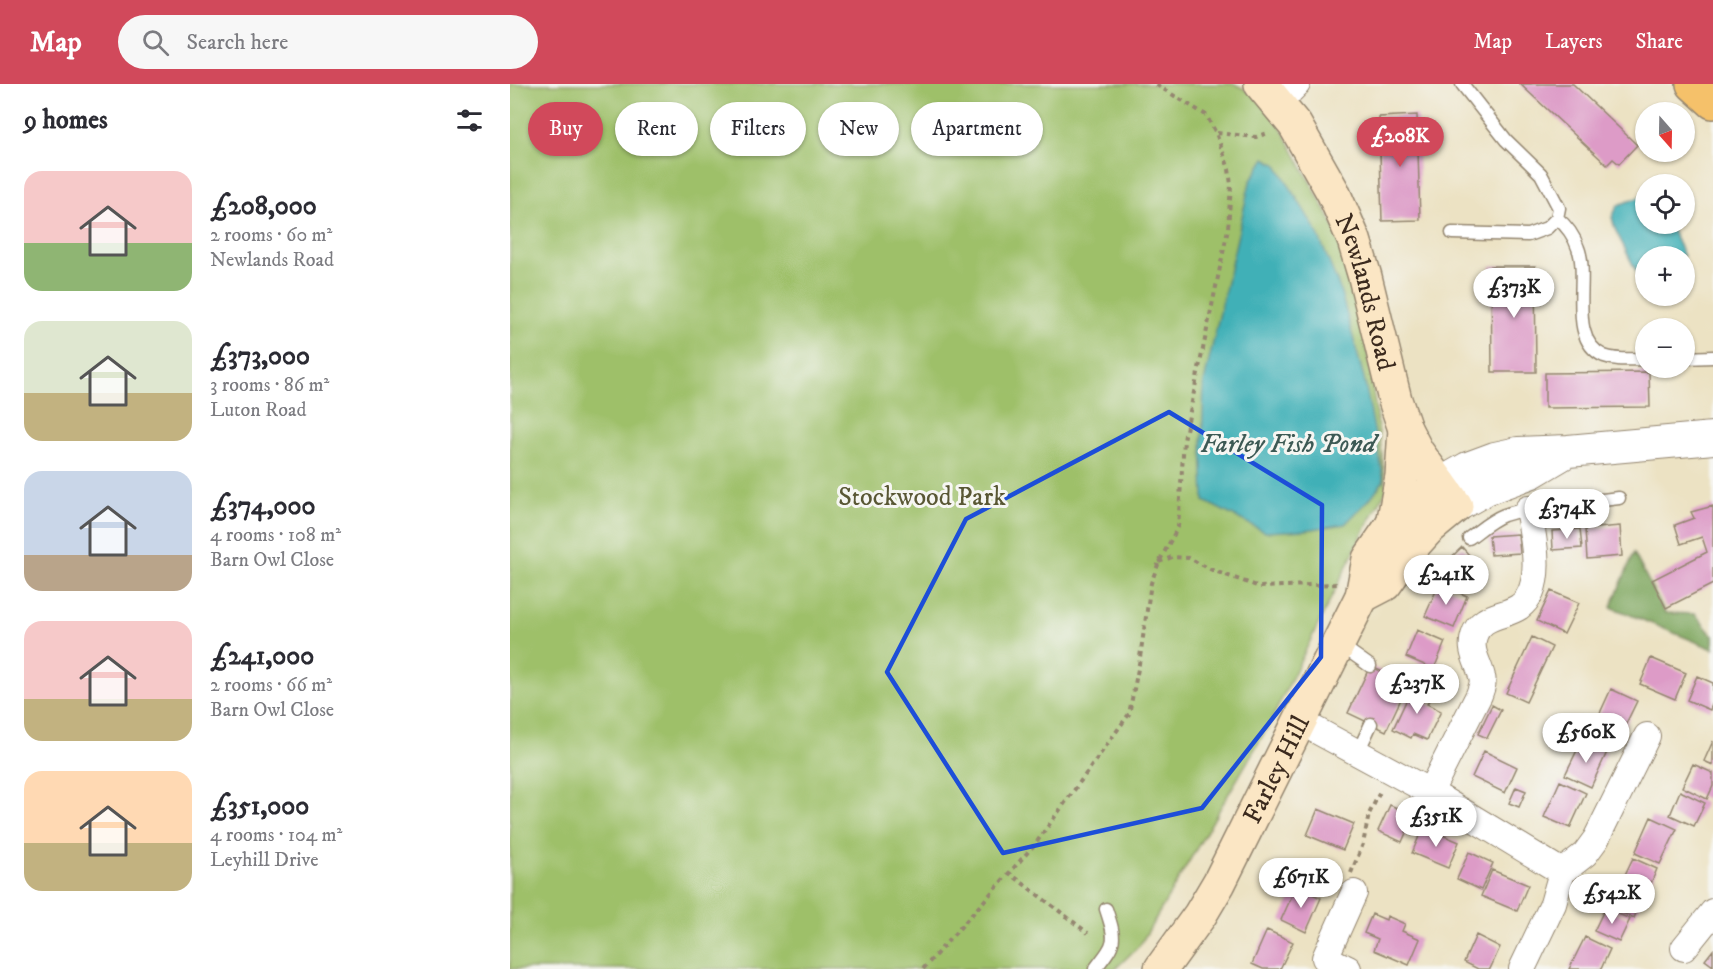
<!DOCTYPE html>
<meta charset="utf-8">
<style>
:root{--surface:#fff;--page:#f7f7f7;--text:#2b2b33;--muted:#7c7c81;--accent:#d1495b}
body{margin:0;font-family:"IM FELL DW Pica",serif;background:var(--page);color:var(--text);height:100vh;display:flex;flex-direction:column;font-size:22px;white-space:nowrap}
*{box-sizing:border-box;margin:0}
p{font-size:20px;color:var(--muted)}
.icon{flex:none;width:33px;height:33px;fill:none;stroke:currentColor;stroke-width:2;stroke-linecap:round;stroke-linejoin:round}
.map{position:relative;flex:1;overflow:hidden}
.panel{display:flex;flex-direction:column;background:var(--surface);width:510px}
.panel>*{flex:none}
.guide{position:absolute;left:18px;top:18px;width:570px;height:54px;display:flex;gap:12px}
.needle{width:39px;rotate:160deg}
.fabs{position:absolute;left:1125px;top:18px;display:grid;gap:12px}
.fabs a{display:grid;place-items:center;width:60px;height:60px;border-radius:50%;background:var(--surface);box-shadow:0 2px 4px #0004;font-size:30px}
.price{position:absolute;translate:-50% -51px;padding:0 14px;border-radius:21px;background:#fff;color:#222;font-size:20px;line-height:39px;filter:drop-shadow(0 2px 3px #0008)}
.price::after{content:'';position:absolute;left:50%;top:36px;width:18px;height:14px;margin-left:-9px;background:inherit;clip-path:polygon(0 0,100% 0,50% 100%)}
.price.selected{background:var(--accent);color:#fff}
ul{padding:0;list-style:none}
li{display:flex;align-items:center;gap:18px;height:150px;padding:0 24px}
li span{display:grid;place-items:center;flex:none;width:168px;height:120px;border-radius:18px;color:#555}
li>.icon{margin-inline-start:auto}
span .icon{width:72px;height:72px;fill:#fffc;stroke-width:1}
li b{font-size:26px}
h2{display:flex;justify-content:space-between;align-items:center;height:72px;padding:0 24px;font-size:26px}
.tag{padding:0 21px;border-radius:27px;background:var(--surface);box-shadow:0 2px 4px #0004;font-size:21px;line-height:54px}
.tag.selected{background:var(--accent);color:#fff}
header{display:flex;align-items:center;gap:36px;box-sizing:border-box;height:84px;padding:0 30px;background:var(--accent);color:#fff}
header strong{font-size:28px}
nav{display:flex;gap:33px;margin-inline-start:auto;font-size:21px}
.search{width:420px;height:54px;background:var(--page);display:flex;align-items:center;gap:15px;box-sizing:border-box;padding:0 21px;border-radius:33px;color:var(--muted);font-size:22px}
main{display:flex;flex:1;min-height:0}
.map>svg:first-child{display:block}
.green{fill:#9ec069;stroke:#6c7544;stroke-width:1.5}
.forest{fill:#7ea65d;stroke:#5c683e;stroke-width:1.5}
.water{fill:#3fb0b7;stroke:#3d6d6a;stroke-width:1.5}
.building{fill:#dd9bc7}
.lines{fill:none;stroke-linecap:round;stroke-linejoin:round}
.service-casing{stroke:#948670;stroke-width:15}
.minor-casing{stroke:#948670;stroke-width:28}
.tertiary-casing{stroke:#948670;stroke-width:34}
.secondary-casing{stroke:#948670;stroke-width:36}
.motorway-casing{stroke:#948670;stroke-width:36}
.path{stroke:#948670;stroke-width:4;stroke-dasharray:4.5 4.5;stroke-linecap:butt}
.service{stroke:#fff;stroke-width:12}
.minor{stroke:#fff;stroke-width:26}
.tertiary{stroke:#fff;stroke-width:32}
.secondary{stroke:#fbe6c4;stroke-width:33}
.motorway{stroke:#f5c16b;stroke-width:33}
.marked{fill:none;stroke:#1d4ed8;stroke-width:4.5;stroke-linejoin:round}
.labels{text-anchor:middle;stroke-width:6;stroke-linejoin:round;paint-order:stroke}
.street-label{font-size:26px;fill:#3b2a1e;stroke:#f6f6f2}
.park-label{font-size:26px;fill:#595734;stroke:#f6f6f2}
.water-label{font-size:27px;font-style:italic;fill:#3c5954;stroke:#f6f6f2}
</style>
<header>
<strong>Map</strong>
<div class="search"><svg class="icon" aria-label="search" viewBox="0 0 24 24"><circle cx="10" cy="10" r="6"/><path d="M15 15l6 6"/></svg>Search here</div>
<nav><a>Map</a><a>Layers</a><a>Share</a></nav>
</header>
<main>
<section class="panel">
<h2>9 homes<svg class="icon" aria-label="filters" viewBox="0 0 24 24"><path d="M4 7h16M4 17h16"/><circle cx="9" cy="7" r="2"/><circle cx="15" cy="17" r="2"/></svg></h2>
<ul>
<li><span style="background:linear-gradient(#f6c9c9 60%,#8fb573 0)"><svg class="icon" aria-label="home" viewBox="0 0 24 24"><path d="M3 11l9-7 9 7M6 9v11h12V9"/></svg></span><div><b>£208,000</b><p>2 rooms · 60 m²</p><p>Newlands Road</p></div></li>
<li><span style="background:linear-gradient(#dfe7d0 60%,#c2b280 0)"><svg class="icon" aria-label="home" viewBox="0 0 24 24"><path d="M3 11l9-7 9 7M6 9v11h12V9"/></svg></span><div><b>£373,000</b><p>3 rooms · 86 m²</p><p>Luton Road</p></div></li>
<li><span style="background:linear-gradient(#c9d6e8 70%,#b9a48a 0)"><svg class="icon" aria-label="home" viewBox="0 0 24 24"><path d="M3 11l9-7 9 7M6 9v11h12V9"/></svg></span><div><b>£374,000</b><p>4 rooms · 108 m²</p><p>Barn Owl Close</p></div></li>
<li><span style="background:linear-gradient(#f6c9c9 65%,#c2b280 0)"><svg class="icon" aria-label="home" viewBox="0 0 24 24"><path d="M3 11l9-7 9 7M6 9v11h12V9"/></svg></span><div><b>£241,000</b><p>2 rooms · 66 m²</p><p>Barn Owl Close</p></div></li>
<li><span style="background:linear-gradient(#ffd9b3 60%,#c2b280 0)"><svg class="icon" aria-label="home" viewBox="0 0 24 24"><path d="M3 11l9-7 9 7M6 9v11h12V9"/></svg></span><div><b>£351,000</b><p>4 rooms · 104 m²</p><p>Leyhill Drive</p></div></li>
</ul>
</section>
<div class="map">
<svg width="1203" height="885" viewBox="0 0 1203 885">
<rect width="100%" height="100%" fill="#f6f6f2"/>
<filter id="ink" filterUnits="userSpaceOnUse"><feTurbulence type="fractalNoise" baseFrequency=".0167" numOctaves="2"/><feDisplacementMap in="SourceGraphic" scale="12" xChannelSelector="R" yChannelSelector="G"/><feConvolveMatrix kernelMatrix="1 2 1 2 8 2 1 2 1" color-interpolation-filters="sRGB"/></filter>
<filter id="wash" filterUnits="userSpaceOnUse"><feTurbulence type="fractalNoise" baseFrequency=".008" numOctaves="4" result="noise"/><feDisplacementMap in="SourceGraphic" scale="24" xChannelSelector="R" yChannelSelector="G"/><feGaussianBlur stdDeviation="1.35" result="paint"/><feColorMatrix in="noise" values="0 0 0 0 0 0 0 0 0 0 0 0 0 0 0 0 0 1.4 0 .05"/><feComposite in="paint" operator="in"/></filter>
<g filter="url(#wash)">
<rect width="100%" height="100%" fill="#ece2c3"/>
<path class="green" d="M0 0H725L757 17 845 182 877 405 853 449 759 641 630 861 605 885H0Z"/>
<path class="forest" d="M1124 469 1155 529 1185 530 1203 552V565L1101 523Z"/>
<path class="water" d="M755 74 767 81 807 148 830 205 854 294 874 396 859 416 835 440 796 446 755 448 694 417 692 359 694 298 740 98Z
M1135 111 1136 140H1159L1174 172H1136L1135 200 1131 197 1105 145 1102 133 1108 121Z"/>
<g id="blocks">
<path class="building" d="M1010 0H1063L1127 61 1109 80 1103 75 1097 81Z
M907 31 910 136 872 137 869 33Z
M981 182H1025L1026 288H982Z
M1139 288 1140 323 1035 324V289Z
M1203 422V500L1156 524 1142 496 1197 468 1192 453 1171 460 1165 441 1184 434 1181 428Z
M1110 442 1112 472 1077 475 1075 445Z
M1070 445 1072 464 1043 466 1042 447Z
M1008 450 1010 469 981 471 979 452Z
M952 463 965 478 945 497 931 483Z
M929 500 957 512 944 544 915 532Z
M1041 507 1069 519 1054 550 1027 537Z
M907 546 935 558 924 585 896 573Z
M1022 553 1042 563 1016 618 996 609Z
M1141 574 1176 589 1165 615 1130 600Z
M860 582 898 600 876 647 838 629Z
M1187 592 1203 599V618L1200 626 1177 616Z
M904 600 923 609 917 620 931 627 917 656 903 650 901 654 883 645Z
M1101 605 1127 617 1110 652 1085 640Z
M982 621 991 626 977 654 968 650Z
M1072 656 1097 668 1081 703 1055 691Z
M1203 657V681L1194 677Z
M974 667 1007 683 995 709 962 693Z
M1183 680 1203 689V702L1197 715 1172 703Z
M1050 697 1076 709 1060 744 1034 733Z
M1006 703 1016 707 1009 723 999 719Z
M1170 707 1195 719 1184 742 1160 731Z
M880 721 904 731 892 758 868 747Z
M808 725 844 740 833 766 797 751Z
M1141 733 1167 745 1150 780 1125 769Z
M913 743 949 758 938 784 902 769Z
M959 768 983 779 971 806 947 795Z
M1123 774 1147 785 1137 809 1112 797Z
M982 786 1018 801 1007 827 971 812Z
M1109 799 1134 810 1124 834 1099 823Z
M786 803 811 814 796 848 771 836Z
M1095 824 1120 835 1109 858 1084 847Z
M862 830 876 836 877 832 895 840 892 847 910 855 899 881 864 866 868 855 854 849Z
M757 846 783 858 770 885H753L742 880Z
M966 851 990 863 980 885H968L954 878Z
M1075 853 1100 865 1091 885H1059Z
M1203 866V882L1195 876Z"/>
</g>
</g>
<g filter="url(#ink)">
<use href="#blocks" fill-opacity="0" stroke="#948670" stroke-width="1.5"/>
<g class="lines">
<g class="service-casing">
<path id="service" d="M1047 134C1057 142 1064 152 1068 164 1080 194 1056 255 1094 272 1107 277 1122 275 1136 275
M942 149 1018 151 1037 144 1047 134 1049 124 1031 90 996 56 952 0
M1174 274 1203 273
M959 454C970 446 981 436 994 431 1030 419 1072 419 1109 414
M829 560 860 582
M848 668 861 640
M585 885C606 858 607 858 596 825"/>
</g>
<g class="minor-casing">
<path id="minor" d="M768 19 787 0
M789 637 920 708 1052 788
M920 708 969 611C971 605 974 599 972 593 969 579 959 567 964 552 970 531 994 533 1009 523 1036 504 1023 451 1018 425
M1174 864 1203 828
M838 885 815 874 844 809
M1012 885 1043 820 1052 788 1075 770 1086 755 1137 652"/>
</g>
<g class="tertiary-casing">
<path id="tertiary" d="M930 400 958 384 985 374 1008 369 1058 367 1203 354
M946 422 976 405 1022 388 1054 369"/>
</g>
<g class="secondary-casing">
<g id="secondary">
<path id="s1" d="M751 0 785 41 823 108 844 156 855 193 885 316 895 345 907 368 946 422 918 445 899 466 875 500 852 512"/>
<path d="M883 440 892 392 895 345"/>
<path id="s2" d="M651 885 690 831 709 799 852 512 859 475 883 440 930 400"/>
</g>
</g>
<g class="motorway-casing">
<path id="motorway" d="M1183 0 1203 18"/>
</g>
<path class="path" d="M707 49 746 53 758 49
M649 478 662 473 679 474 702 486 750 503 827 500
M498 788 578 849
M841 789 853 760 859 730 871 706
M413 885 526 759 619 630 629 580 641 499 649 478 668 443 674 356 718 145 721 101 719 85 706 49 696 31 645 0"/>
<use href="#service" class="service"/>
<use href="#minor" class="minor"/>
<use href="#tertiary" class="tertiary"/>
<use href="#secondary" class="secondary"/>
<use href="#motorway" class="motorway"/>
</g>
</g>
<path class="marked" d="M659 328 812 421 811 573 692 724 493 769 377 588 456 435Z"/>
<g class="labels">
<g class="street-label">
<text dy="9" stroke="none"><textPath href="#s1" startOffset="236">Newlands Road</textPath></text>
<text dy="9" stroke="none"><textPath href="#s2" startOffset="231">Farley Hill</textPath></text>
</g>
<g class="park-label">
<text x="412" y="421">Stockwood Park</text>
</g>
<g class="water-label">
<text x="778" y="368">Farley Fish Pond</text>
</g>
</g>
</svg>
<div class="fabs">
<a><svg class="needle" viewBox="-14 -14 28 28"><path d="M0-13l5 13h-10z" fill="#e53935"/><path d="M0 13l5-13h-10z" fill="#7c7c81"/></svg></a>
<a><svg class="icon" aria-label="locate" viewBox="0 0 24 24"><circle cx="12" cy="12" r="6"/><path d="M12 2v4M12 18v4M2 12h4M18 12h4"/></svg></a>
<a>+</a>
<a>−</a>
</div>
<b class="price selected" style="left:890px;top:84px">£208K</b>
<b class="price" style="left:1004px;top:235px">£373K</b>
<b class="price" style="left:1057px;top:456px">£374K</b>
<b class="price" style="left:936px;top:522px">£241K</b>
<b class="price" style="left:907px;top:631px">£237K</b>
<b class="price" style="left:1076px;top:680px">£560K</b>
<b class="price" style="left:926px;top:764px">£351K</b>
<b class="price" style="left:791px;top:825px">£671K</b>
<b class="price" style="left:1102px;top:841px">£542K</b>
<div class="guide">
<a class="tag selected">Buy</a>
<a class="tag">Rent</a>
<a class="tag">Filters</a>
<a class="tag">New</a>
<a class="tag">Apartment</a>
</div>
</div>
</main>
